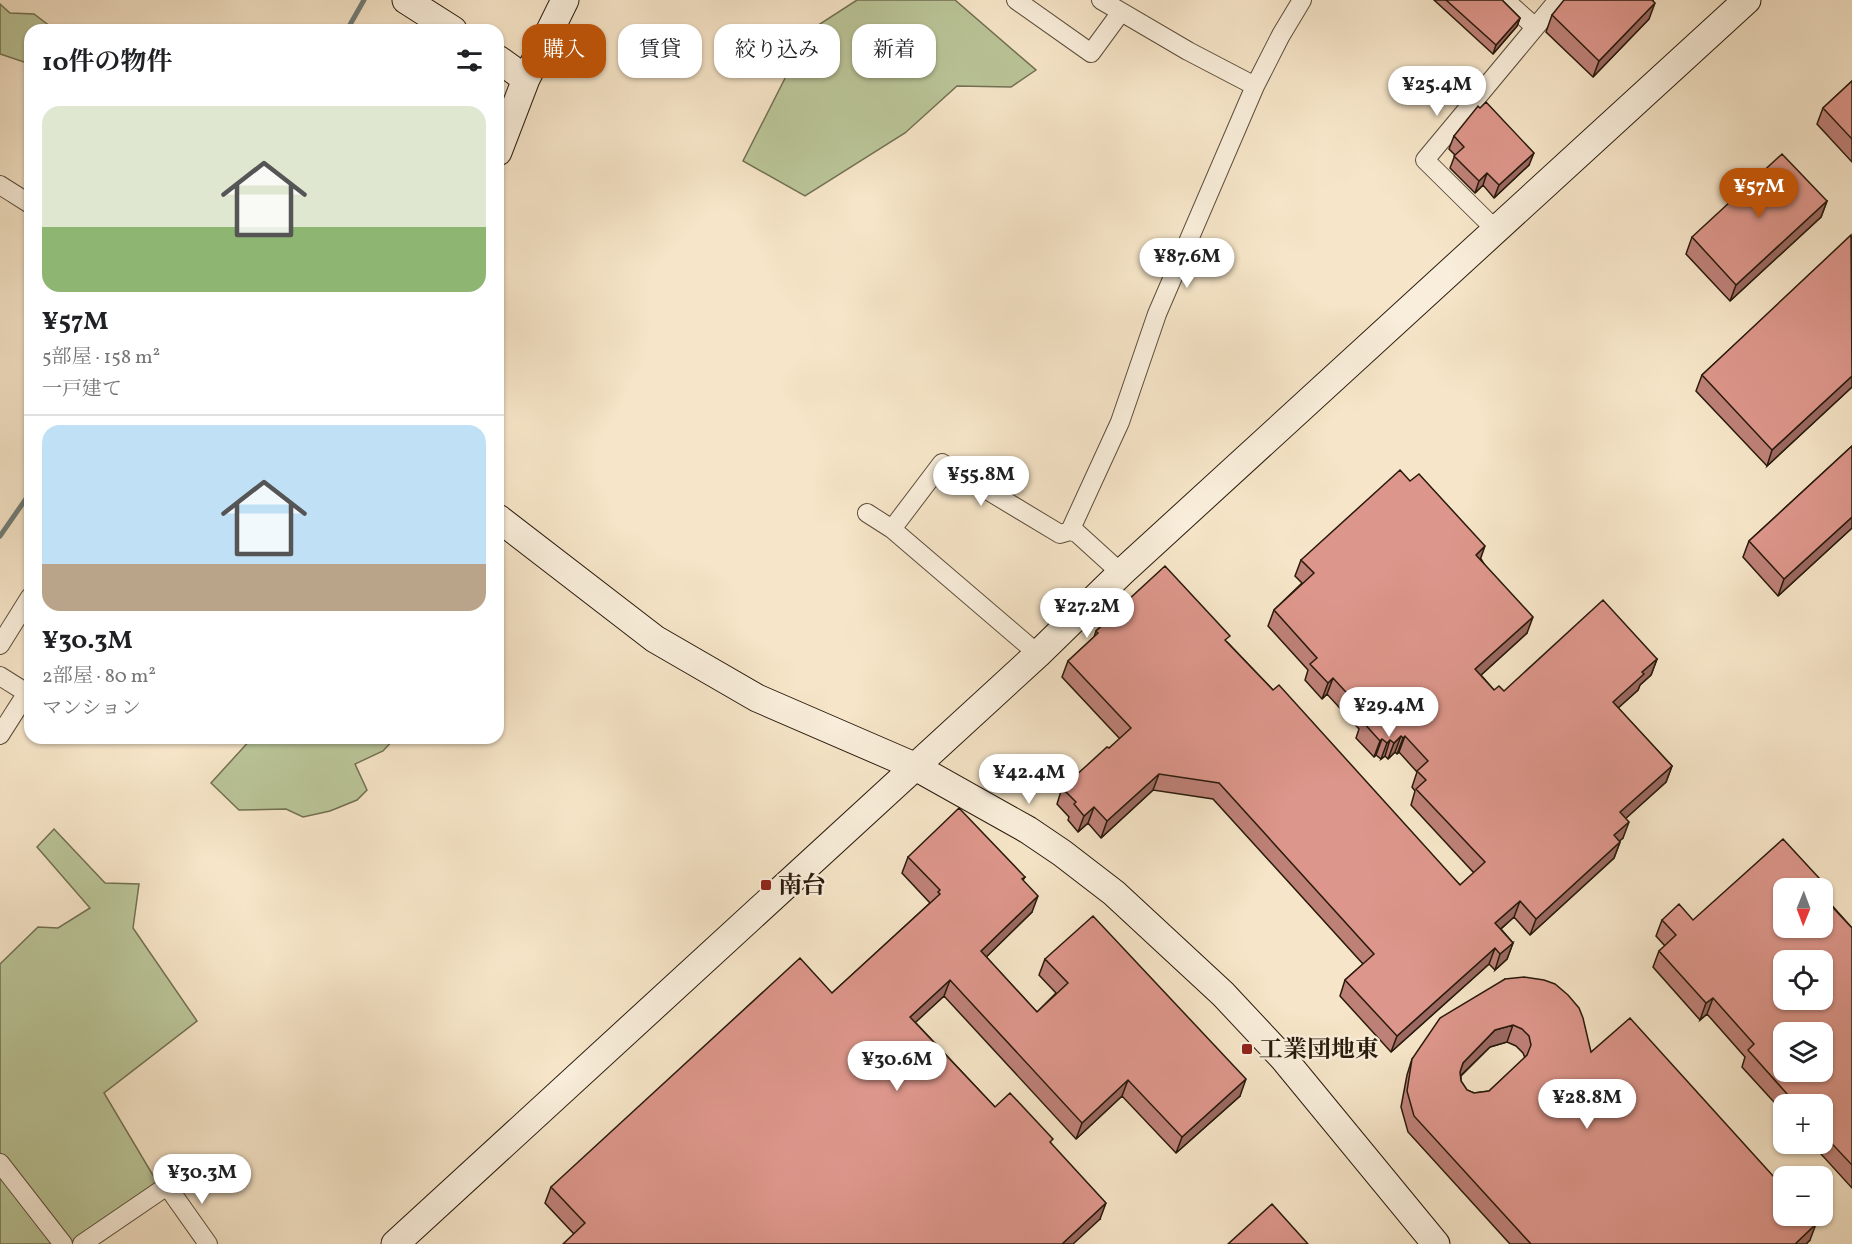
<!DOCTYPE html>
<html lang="ja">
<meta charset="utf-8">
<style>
:root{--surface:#fff;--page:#f6f6f6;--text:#202124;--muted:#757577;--line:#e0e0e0;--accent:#b45309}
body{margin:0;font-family:Vollkorn,"Noto Serif JP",serif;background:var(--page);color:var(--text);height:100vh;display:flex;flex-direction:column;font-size:22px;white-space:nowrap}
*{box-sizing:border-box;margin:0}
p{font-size:20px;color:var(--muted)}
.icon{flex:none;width:33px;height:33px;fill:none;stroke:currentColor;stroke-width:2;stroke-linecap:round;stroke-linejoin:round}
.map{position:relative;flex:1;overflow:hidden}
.drawer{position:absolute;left:24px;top:24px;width:480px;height:720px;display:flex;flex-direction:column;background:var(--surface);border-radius:18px;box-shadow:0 2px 4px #0004}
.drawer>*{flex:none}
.hud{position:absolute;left:522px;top:24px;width:570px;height:54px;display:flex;gap:12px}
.needle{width:39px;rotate:181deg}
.tools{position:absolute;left:1773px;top:878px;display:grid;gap:12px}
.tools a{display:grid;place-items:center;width:60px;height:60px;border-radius:12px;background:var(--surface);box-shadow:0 2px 4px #0004;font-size:30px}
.price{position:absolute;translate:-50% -51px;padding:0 14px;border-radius:21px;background:#fff;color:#222;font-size:20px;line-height:39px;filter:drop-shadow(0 2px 3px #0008)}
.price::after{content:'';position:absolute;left:50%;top:36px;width:18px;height:14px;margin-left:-9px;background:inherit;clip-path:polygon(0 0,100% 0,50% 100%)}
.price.current{background:var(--accent);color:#fff}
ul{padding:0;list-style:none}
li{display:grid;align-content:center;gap:12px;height:318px;padding:0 18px}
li+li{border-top:2px solid var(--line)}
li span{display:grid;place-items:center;height:186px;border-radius:18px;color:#555}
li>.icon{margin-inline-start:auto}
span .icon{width:108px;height:108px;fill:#fffc;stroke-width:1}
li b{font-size:26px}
h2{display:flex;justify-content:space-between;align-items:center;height:72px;padding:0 18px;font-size:26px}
.chip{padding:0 21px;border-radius:18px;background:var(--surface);box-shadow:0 2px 4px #0004;font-size:21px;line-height:54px}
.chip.current{background:var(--accent);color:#fff}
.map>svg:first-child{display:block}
.green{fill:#bac598;stroke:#727052;stroke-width:1.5}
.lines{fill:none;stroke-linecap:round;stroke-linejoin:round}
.stream{stroke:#707c77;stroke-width:5}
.street-casing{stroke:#5c4d3b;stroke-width:20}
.secondary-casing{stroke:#291a0c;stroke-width:29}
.street{stroke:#f9eedb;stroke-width:18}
.secondary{stroke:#f9eedb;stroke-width:27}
.wall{fill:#be8178;stroke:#291a0c;stroke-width:1.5;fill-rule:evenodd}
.shaded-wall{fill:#9b6961;stroke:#291a0c;stroke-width:1.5}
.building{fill:#dd968b;stroke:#291a0c;stroke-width:1.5;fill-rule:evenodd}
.poi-dot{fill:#8f2418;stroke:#f9eedb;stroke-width:2}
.labels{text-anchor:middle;stroke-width:4.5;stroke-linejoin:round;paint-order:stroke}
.poi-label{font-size:24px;font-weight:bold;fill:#291a0c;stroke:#f9eedb;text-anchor:start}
</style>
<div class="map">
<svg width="1852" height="1244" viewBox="0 0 1852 1244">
<rect width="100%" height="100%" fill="#f6e5c8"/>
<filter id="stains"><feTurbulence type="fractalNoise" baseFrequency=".00333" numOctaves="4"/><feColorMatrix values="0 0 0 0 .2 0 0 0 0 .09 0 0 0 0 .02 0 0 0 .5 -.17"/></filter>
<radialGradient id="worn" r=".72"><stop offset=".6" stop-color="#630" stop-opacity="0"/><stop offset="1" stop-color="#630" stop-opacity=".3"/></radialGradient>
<path class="green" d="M857 0H955L1036 70 1011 87 957 86 905 133 805 196 743 161 809 31Z
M0 4 10 13 34 14 55 30H30V64L0 54Z
M252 738H395L383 751 355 764 367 790 357 800 330 811 303 817 286 809 239 810 211 783Z
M54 829 105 883 139 884 133 928 197 1021 104 1093 157 1182 70 1244H0V964L38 927 58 928 90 908 37 847Z"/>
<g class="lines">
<path class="stream" d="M347 30 364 0
M0 536 30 493"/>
<g class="street-casing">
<path id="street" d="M1016 0 1091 53 1121 12
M1101 0 1188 51 1255 86
M1505 0 1535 27
M0 185 30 204
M1496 230 1425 160 1558 0
M867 513 892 529 1038 654
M892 529 942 463 1060 534 1070 531
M1121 573 1077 533 1070 531 1120 422 1157 314 1255 86 1281 35 1302 0
M0 645 30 597
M0 676 27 693
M0 735 30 688
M0 1163 63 1244
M82 1244 167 1186 208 1244"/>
</g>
<g class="secondary-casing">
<path id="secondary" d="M406 0 453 30
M498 59 526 79
M498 152 526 79 565 0
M498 518 655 639 757 698 914 766 1028 830 1062 853 1114 893 1223 994 1283 1058 1436 1244
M395 1244 1038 654 1121 573 1747 0"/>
</g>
<use href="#street" class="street"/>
<use href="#secondary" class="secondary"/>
</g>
<path class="wall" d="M1434 0H1502L1520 18 1517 26 1493 54Z
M1653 1 1649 19 1593 77 1546 32 1552 15Z
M1852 81V162L1817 124 1823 108Z
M1454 136 1529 165 1494 198 1483 185 1475 193 1450 168 1455 155 1449 149Z
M1827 201 1821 217 1730 301 1686 254 1692 237Z
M1852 236V387L1767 466 1696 391 1702 375Z
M1852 446V528L1778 596 1743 557 1749 541Z
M1481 559 1527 633 1481 675 1494 690 1504 691 1657 659 1651 675 1640 685 1638 690 1618 708 1672 766 1666 782 1626 818 1623 838 1619 841 1620 842 1614 858 1530 935 1514 917 1501 929 1513 943 1507 959 1495 970 1489 964 1391 1052 1340 996 1345 980 1363 964 1213 799 1153 790 1101 838 1088 823 1078 832 1068 820 1069 817 1057 804 1062 788 1120 739 1062 677 1068 661 1094 637 1096 631 1100 627 1103 621 1128 600 1227 642 1273 690 1460 885 1474 873 1411 805 1415 791 1412 787 1417 772 1399 752 1397 754 1395 752 1388 759 1385 756 1381 759 1376 755 1374 757 1356 738 1359 729 1327 694 1322 699 1305 680 1308 670 1268 626 1274 610 1302 583 1295 576 1301 560Z
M908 857 1025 877 1023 880 1032 912 986 957 1037 1012 1056 993 1039 975 1045 959 1240 1096 1176 1153 1122 1096 1076 1139 944 996 915 1022 995 1107 1051 1143 1100 1219 574 1234 545 1203 551 1187 832 993 930 903 902 873Z
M1828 901 1852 928V1188L1811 1143H1822V1104H1784V1113L1742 1067 1745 1057 1707 1014 1700 1020 1653 967 1659 951 1665 946 1656 936 1662 920H1693Z
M1505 979 1591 1052 1810 1240 1806 1244H1510L1408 1132 1401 1107 1407 1075 1412 1059ZM1507 1042 1516 1046 1523 1053 1525 1058 1489 1091 1474 1093 1467 1090 1461 1081V1076L1490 1047Z"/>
<path class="shaded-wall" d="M1655 3 1649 19 1593 77 1599 61Z
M1520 18 1517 26 1493 54 1496 45Z
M1534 153 1529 165 1494 198 1499 185Z
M1487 173 1483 185 1475 193 1479 181Z
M1827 201 1821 217 1730 301 1736 285Z
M1852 376V387L1767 466 1772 450Z
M1852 517V528L1778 596 1784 579Z
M1485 546 1479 563 1476 555Z
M1533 617 1527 633 1470 685 1475 669Z
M1657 659 1651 675 1640 685 1638 690 1607 718 1613 702 1642 672Z
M1333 678 1327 694 1322 699 1328 683Z
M1401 736 1395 752 1388 759 1394 743Z
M1405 736 1399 752 1397 754 1403 738Z
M1382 739 1376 755 1374 757 1380 741Z
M1390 740 1385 756 1381 759 1387 743Z
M1672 766 1666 782 1614 829 1620 812Z
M1159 774 1153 790 1101 838 1107 821Z
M1094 807 1088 823 1078 832 1084 816Z
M1629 822 1623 838 1608 851 1614 835Z
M1620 842 1614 858 1530 935 1536 919Z
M1831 891 1825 907 1824 898Z
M1038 896 1032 912 975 968 981 951Z
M1520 901 1514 917 1489 939 1495 923Z
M1513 943 1507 959 1495 970 1500 954Z
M1495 948 1489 964 1391 1052 1397 1036Z
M950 980 944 996 904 1033 910 1017Z
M1713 998 1707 1014 1700 1020 1706 1003Z
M1513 1025 1507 1042 1490 1047 1457 1079 1463 1063 1495 1030Z
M1246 1079 1240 1096 1176 1153 1182 1137Z
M1128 1080 1122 1096 1076 1139 1082 1123Z
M1106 1203 1100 1219 1073 1244H1062Z
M1816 1224 1810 1240 1806 1244H1795Z"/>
<path class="building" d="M1446 0H1502L1520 18 1496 45Z
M1564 0H1652L1655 3 1599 61 1552 15Z
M1852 81V139L1823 108Z
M1486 102 1534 153 1499 185 1487 173 1479 181 1454 156 1464 147 1454 136 1478 106 1480 108Z
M1782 154 1827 201 1736 285 1692 237Z
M1851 235 1852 376 1772 450 1702 375Z
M1852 446V517L1784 579 1749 541Z
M1400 470 1410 481 1419 474 1485 546 1476 555 1533 617 1475 669 1494 690 1499 686 1504 691 1603 600 1657 659 1642 672 1644 674 1613 702 1672 766 1620 812 1629 822 1614 835 1620 842 1536 919 1520 901 1495 923 1513 943 1500 954 1495 948 1397 1036 1345 980 1374 954 1219 783 1159 774 1107 821 1094 807 1084 816 1074 804 1076 802 1062 788 1107 747 1109 748 1131 728 1068 661 1098 633 1096 631 1105 623 1103 621 1126 599 1128 600 1165 566 1230 636 1225 640 1273 690 1279 685 1460 885 1485 862 1416 789 1426 780 1417 771 1428 761 1405 736 1403 738 1401 736 1394 743 1390 740 1387 743 1382 739 1380 741 1362 721 1368 716 1333 678 1328 683 1310 664 1317 658 1274 610 1314 573 1301 560Z
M959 808 1025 877 1022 879 1038 896 981 951 1037 1012 1068 983 1045 959 1093 916 1246 1079 1182 1137 1128 1080 1082 1123 950 980 910 1017 995 1107 1010 1093 1053 1139 1050 1142 1106 1203 1062 1244H563L585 1223 551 1187 800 958 832 993 940 894 938 892 940 890 908 857Z
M1783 839 1831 891 1824 898 1852 928V1165L1822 1133V1104H1796L1748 1050 1754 1044 1713 998 1706 1003 1659 951 1676 935 1662 920 1679 904 1693 920ZM1784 888H1822V927H1784ZM1784 960H1822V999H1784ZM1784 1032H1822V1071H1784Z
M1524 977 1544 980 1555 984 1568 995 1579 1008 1583 1018 1591 1052 1630 1018 1784 1188V1215H1808L1816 1224 1795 1244H1531L1414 1116 1407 1091 1412 1059 1440 1018 1505 979ZM1513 1025 1522 1029 1529 1036 1531 1045 1527 1055 1489 1091 1474 1093 1467 1090 1461 1081 1460 1072 1463 1063 1495 1030Z
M1272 1204 1308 1244H1228Z"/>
<g class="poi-dot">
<rect x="760" y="879" width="12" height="12" rx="3"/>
<rect x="1241" y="1043" width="12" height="12" rx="3"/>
</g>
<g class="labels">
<g class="poi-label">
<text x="778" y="893">南台</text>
<text x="1259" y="1057">工業団地東</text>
</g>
</g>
<rect width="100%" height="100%" filter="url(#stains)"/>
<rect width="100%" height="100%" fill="url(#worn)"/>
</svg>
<div class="tools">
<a><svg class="needle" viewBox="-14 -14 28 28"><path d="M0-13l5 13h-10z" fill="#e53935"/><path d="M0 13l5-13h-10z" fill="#757577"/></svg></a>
<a><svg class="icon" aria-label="locate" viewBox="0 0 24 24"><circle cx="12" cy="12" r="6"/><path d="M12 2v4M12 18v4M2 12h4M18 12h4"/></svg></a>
<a><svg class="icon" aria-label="layers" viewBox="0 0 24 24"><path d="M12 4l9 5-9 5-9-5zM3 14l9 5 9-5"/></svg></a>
<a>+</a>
<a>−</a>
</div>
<b class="price" style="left:1437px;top:117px">¥25.4M</b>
<b class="price current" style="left:1759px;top:219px">¥57M</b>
<b class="price" style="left:1187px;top:289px">¥87.6M</b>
<b class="price" style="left:981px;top:507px">¥55.8M</b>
<b class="price" style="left:1087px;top:639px">¥27.2M</b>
<b class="price" style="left:1389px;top:738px">¥29.4M</b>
<b class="price" style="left:1029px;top:805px">¥42.4M</b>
<b class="price" style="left:897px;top:1092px">¥30.6M</b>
<b class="price" style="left:1587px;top:1130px">¥28.8M</b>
<b class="price" style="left:202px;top:1205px">¥30.3M</b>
<div class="hud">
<a class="chip current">購入</a>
<a class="chip">賃貸</a>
<a class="chip">絞り込み</a>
<a class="chip">新着</a>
</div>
<section class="drawer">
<h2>10件の物件<svg class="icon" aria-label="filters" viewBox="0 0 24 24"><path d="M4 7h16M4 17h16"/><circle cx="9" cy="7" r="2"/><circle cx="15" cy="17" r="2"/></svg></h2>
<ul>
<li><span style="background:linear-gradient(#dfe7d0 65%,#8fb573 0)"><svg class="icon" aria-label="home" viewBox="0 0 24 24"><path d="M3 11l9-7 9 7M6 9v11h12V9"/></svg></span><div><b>¥57M</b><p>5部屋 · 158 m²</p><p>一戸建て</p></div></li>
<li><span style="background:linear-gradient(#bfe0f5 75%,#b9a48a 0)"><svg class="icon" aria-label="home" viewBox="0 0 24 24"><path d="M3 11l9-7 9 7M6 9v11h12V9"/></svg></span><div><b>¥30.3M</b><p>2部屋 · 80 m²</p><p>マンション</p></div></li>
</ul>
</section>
</div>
